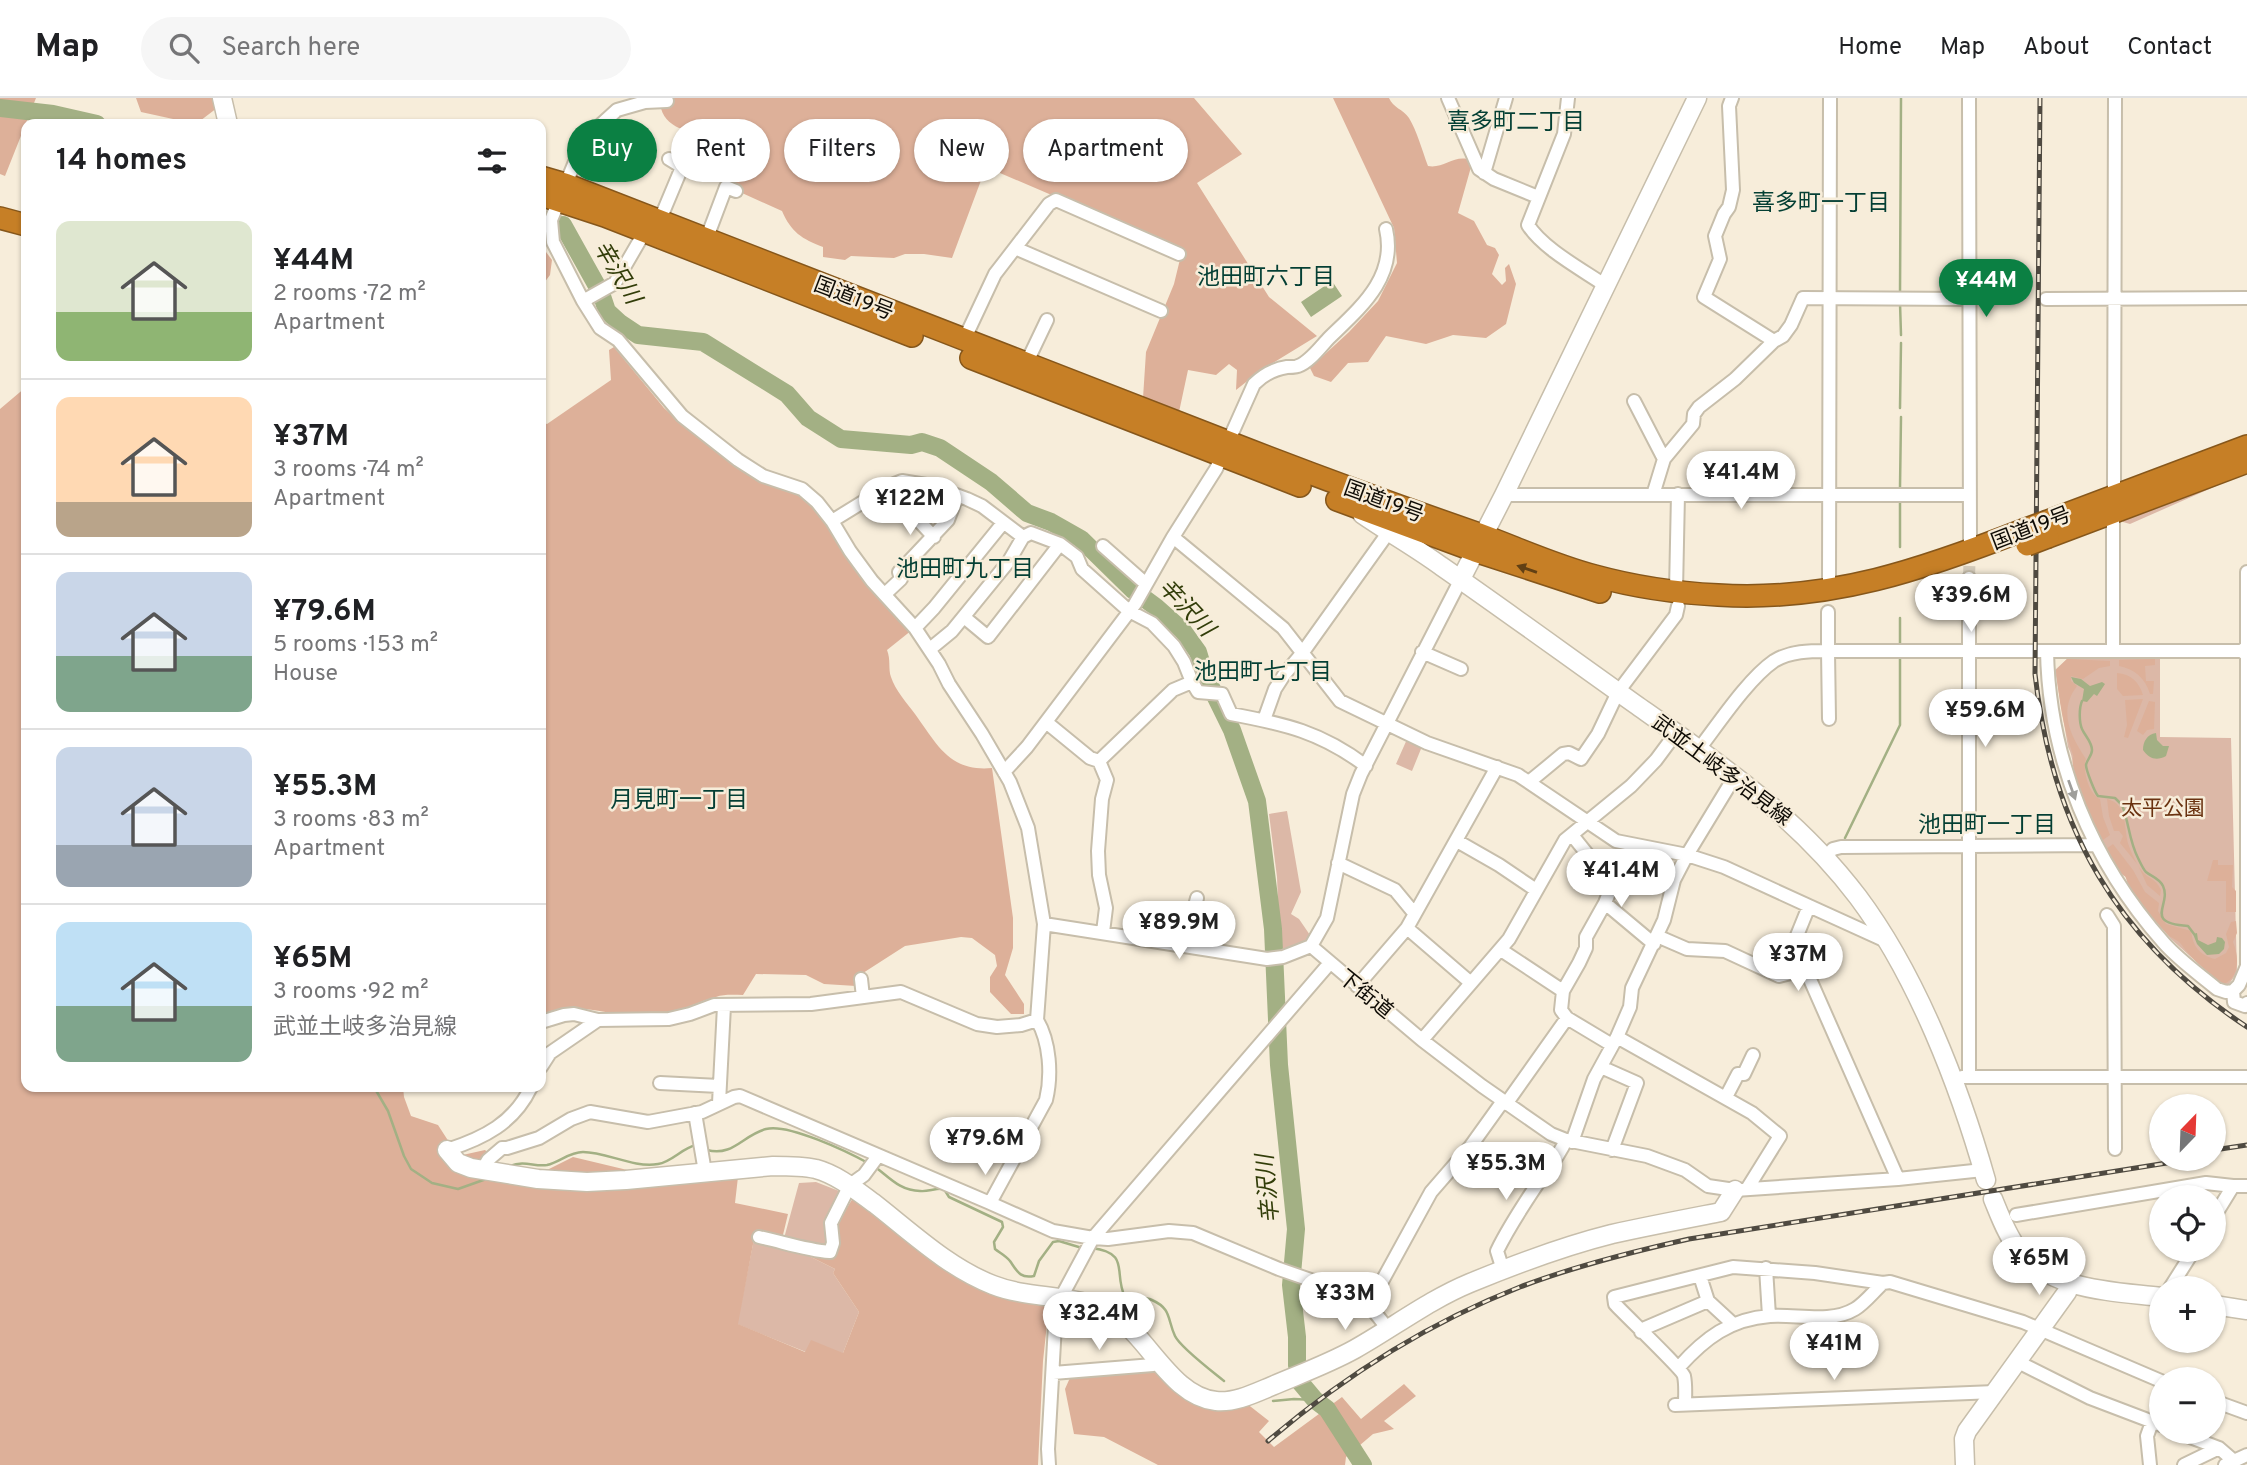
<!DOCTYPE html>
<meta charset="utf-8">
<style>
:root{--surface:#fff;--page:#f6f6f6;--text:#202124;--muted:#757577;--line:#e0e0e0;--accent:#0b8043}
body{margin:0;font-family:Overpass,"Noto Sans JP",sans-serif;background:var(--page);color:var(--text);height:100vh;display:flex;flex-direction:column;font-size:26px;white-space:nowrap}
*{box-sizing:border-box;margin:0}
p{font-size:23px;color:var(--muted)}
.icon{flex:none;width:38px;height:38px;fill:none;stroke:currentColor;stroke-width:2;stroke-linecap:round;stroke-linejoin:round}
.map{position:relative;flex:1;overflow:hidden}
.panel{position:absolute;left:21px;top:21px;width:525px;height:973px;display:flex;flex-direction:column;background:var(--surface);border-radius:14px;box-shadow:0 2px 5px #0004}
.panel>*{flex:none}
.hud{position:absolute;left:567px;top:21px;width:665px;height:63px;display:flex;gap:14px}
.needle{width:46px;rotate:23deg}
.tools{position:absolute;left:2149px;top:996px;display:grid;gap:14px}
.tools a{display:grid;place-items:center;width:77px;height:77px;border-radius:50%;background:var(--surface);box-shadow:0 2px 5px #0004;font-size:35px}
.price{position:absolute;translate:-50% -60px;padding:0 16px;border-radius:24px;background:#fff;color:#222;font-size:23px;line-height:46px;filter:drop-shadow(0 2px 4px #0008)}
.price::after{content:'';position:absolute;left:50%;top:42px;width:21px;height:16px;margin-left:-10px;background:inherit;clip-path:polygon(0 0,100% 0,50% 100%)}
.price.current{background:var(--accent);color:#fff}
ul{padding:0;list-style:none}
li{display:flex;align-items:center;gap:21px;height:175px;padding:0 35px}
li+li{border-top:2px solid var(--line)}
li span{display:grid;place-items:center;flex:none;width:196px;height:140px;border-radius:14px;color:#555}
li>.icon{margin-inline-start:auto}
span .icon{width:84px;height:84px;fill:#fffc;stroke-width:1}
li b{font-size:30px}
h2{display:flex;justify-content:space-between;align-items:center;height:84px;padding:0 35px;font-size:30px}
.tag{padding:0 24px;border-radius:32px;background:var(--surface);box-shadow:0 2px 5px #0004;font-size:24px;line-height:63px}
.tag.current{background:var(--accent);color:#fff}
header{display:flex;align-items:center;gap:42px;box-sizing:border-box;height:98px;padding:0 35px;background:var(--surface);border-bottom:2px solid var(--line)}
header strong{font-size:33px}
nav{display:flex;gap:38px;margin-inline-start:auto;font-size:24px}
.search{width:490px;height:63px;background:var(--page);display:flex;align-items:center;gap:18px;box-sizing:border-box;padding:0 24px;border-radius:38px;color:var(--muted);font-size:26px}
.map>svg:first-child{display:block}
.green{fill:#dcb8a7}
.forest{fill:#ddb099}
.water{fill:#a3b084}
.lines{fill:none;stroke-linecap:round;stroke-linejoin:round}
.stream{stroke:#a3b084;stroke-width:2.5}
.river{stroke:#a3b084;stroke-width:18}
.street-tunnel{stroke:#d4cbba;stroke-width:12;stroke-dasharray:12 6;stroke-linecap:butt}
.street-casing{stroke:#c7beab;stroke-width:16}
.secondary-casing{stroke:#c7beab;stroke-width:21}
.highway-casing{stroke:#86571b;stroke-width:24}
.street{stroke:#fff;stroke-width:12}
.secondary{stroke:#fff;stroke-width:18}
.highway{stroke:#c67f26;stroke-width:21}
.rail-casing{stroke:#4f4a41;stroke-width:5}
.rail{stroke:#f7edda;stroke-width:2.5;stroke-dasharray:8;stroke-linecap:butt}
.highway-bridge-casing{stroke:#86571b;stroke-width:24;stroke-linecap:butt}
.highway-bridge{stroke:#c67f26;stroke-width:21}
.oneway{fill:#614014}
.oneway2{fill:#9f9e9b}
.labels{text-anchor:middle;stroke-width:5;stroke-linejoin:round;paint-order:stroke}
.street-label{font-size:21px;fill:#0f0c06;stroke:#f7edda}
.park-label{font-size:21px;fill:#6a3210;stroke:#f7edda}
.neighbourhood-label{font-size:23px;fill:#043f34;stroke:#f7edda}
.water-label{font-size:23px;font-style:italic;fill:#323d09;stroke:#f7edda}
</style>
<header>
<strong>Map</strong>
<div class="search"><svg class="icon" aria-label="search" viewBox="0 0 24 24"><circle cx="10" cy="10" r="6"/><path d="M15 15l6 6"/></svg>Search here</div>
<nav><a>Home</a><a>Map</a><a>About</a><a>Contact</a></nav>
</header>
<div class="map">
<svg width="2247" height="1367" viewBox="0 0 2247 1367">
<rect width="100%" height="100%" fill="#f7edda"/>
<path class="green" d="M2241 377 2130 426 2123 424V419Z
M2160 560V639L2231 640 2237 875 2229 886H2221L2171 841 2128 789 2126 779C2104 766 2083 700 2075 675 2072 666 2073 658 2068 649L2055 572 2067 561Z
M1408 639 1423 646 1412 673 1396 666Z
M1287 713 1301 794 1291 816 1299 821 1312 840 1280 855 1277 779 1269 716Z
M816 1084 839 1093 831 1125 830 1154 783 1144 799 1085Z
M754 1141 803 1155 835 1171 833 1175 859 1214 843 1255 806 1254 737 1226Z"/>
<path class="forest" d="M0 0H36L5 78 0 76Z
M136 0H230L196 26 141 14Z
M660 0H1194L1242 56 1197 85 1269 199 1317 238 1260 273 1236 292 1237 272 1229 266 1216 277 1188 272 1179 314 1143 300 1146 254 1174 186 1182 153 986 69 952 160 924 156H905L894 160 851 158 845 162 823 159V149C802 141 791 134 782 113L742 95V89L734 86 737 75C725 65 710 58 708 41 685 32 659 29 660 0Z
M1333 0H1389C1393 10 1403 11 1409 20 1417 33 1422 52 1428 68 1442 71 1453 58 1467 61L1471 69 1458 115 1474 123 1487 147 1495 150 1499 157 1492 176 1502 187 1506 183 1505 170 1509 166 1516 186 1506 226 1486 240 1453 237 1426 246 1386 238 1368 264 1348 265 1331 284 1314 278 1310 270 1349 234 1378 203 1397 165 1394 130Z
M541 133 543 150 552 162 550 177 541 189Z
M614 249 664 310 692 335 738 370 763 384 801 395 829 424 912 532 887 552C891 562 888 571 891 579 895 592 907 605 915 616 937 646 949 674 992 670L1013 820V850L1005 877 1024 906V916H1011L990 894V879L997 868 995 857 972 840 961 839 905 848 863 875 856 888 824 886 806 877 756 876 743 897C734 897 724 896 716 899 693 905 679 916 653 918 615 922 577 899 541 918V324L547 326 611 282 609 252Z
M26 289V989H403L404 999 411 1018 438 1027 458 1058 485 1052 500 1066 517 1070 547 1072 573 1059 644 1076 738 1079 735 1105 788 1116 782 1141H754L738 1226 805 1254 811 1242 843 1255 859 1214 833 1175 835 1171 803 1155 839 1144 838 1124 853 1100 956 1179 977 1191 1009 1201 1049 1207 1043 1263 1038 1367H0V311Z
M2067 561 2110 563V568L2099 570 2083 581 2071 578V583L2077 588C2058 613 2070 637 2086 661 2082 672 2089 696 2100 701L2103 719 2110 737 2103 742C2092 727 2075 686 2073 667 2072 662 2074 661 2073 657 2063 629 2059 601 2056 572Z
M2155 561V567L2145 568 2146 583H2154L2153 596H2150C2145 580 2135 571 2119 568V562Z
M2117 575C2131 576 2139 584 2143 597L2123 598 2117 591Z
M2143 601 2128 640 2124 639 2127 627 2125 602Z
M2149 603 2155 604 2154 631 2147 632 2143 637 2137 633Z
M2107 701C2129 706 2123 732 2129 748 2132 756 2137 767 2142 773 2149 782 2155 779 2161 792L2160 798 2147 787 2138 767 2120 745 2123 738 2119 733H2114L2109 718Z
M2113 746 2133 772 2145 794 2159 805 2158 813 2166 826 2191 833C2193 848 2199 857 2215 861L2226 855 2229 849 2226 836 2231 824 2236 823 2237 835 2233 844C2239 858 2240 879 2224 886L2220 884C2206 872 2191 861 2181 846 2178 842 2171 840 2167 836 2151 819 2134 800 2125 778L2119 774 2106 751Z
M2213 762H2218V767H2233L2232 789 2236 793V814H2226V783H2207Z
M1153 1267 1173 1290 1246 1305 1269 1323 1259 1334 1274 1349 1342 1299 1361 1321 1404 1286 1416 1298 1384 1323 1394 1331 1373 1336 1346 1359 1345 1367H1158L1104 1339 1074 1336 1065 1291 1073 1273Z"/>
<path class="water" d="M1332 183 1342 198 1311 219 1301 204Z
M2071 579 2081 581 2090 588 2102 584 2105 586 2097 598 2094 596 2087 604 2082 603 2084 591 2074 585Z
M2156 635 2157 642 2163 648H2169L2166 658C2157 663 2149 661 2143 652 2143 644 2147 636 2156 635Z
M2197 835 2198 842 2208 847 2216 844 2217 839 2222 840 2225 844 2224 851 2219 856 2207 857 2197 846 2193 836Z"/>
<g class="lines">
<path class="stream" d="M1900 196 1901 0
M1900 205 1901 237
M1900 310 1901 245
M1900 389 1901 319
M1900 401V449
M1900 520V546
M2082 603C2079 610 2079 624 2082 631 2085 638 2092 644 2092 652 2092 658 2087 661 2086 667 2086 672 2095 695 2098 698L2115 700 2122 707C2129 724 2129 743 2138 760 2140 764 2143 771 2146 774 2152 779 2159 780 2163 788 2172 807 2142 825 2188 828L2194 836
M1845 740 1900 627V559
M374 989 388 1013 404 1058 411 1071 432 1085 458 1091 489 1080
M707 1052C733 1059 743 1037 766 1031 788 1025 848 1054 868 1065
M510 1068C525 1062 534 1069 547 1067 560 1064 569 1054 583 1054 607 1054 632 1070 658 1066 672 1064 682 1050 696 1047
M874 1068C889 1079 900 1093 920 1093 928 1094 935 1090 944 1091L949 1099 1002 1124 1003 1129 994 1144 995 1151C1000 1155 1006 1158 1010 1163 1017 1173 1020 1181 1034 1178L1039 1163 1053 1144 1059 1143 1082 1150
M1092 1150C1131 1155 1113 1175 1125 1199 1134 1202 1143 1198 1152 1202 1172 1211 1167 1221 1175 1238 1180 1249 1213 1274 1224 1283
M1273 1303 1294 1301 1315 1302"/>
<path class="river" d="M0 10 53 16 97 26
M563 127 601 195 607 213 620 225 638 237 703 244 787 296 808 320 841 341 911 347 922 344 940 350 991 384 1027 415 1051 424 1081 441 1133 492 1156 509 1183 533 1198 554 1205 577 1232 632 1257 703 1273 831 1279 967 1296 1131 1291 1187 1297 1239V1267L1300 1284 1315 1302 1327 1311 1363 1367"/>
<path class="street-tunnel" d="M1969 480 1970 449"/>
<g class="street-casing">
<path id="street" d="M1448 0 1479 71 1494 81 1538 99
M1568 0 1564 36 1528 127C1543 151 1583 172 1606 188
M1732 0 1729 8 1733 92 1729 109 1724 116 1715 138 1720 161 1704 199 1774 243
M1969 0 1970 445
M667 3 645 4 617 12 584 42 551 122 553 144 583 203 600 230 618 242 682 318 738 362 763 378 802 391 817 404 832 423 850 453 872 483 915 530 939 566 949 586 982 636 1010 684 1028 730 1044 826 1037 922C1050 944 1052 977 1046 1002L990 1105 1053 1133 1093 1140 1108 1141 1169 1133 1193 1135 1279 1171 1348 1195 1369 1207
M1484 75 1506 0
M659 124 682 69 669 61
M706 142 726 89 736 93
M1015 150 1161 213
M2046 201 2247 200
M583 203 615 185 644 135
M964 242 995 176 1049 106 1056 102 1179 156
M1026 266 1047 222
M1634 303 1664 361
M2114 391 2115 0
M1504 397H1969
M1653 397 1664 361 1693 326 1694 316 1699 309 1735 281 1774 243 1783 238 1791 227 1803 200 1969 201
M832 423 887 389
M934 439 887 389 902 383 932 388 967 401 982 408 1023 439 1031 435 1060 446 1077 459 1082 471 1129 513 1152 525 1174 548 1184 564 1192 584 1173 592 1099 663 1107 682 1102 701 1098 753 1099 777 1106 810 1103 834
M1173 439 1283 530 1340 603 1427 645 1518 677 1616 743 1687 757 1724 769 1809 808
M1103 448 1146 486
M2247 474V869
M1969 480V977
M1829 485 1830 0
M1676 493 1678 396
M885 496 901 481 899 474 948 422 957 398
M964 519 988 539 1060 446
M915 530 934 510 1003 425
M930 551 952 533 1009 463 1023 439
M2047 553C2049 662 2092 764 2164 845 2179 862 2199 876 2217 891L2226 894 2233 893
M2113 553V422
M1422 554 1461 571
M1192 584 1198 594 1222 596 1231 616C1285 626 1321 634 1366 668
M1829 621 1828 553H2246
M1264 622 1275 591 1284 577 1303 554 1388 435
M1046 624 1090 660 1099 663
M1699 651C1719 625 1748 581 1774 563 1790 553 1810 553 1828 553V514
M1004 674 1027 649 1135 506 1173 439 1216 371 1254 286C1263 277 1274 271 1287 269 1288 269 1297 269 1298 268 1310 264 1321 248 1330 239 1361 209 1397 179 1386 131
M1529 684 1563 656 1569 655 1581 661 1598 636 1618 594 1676 517 1678 508
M1572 737 1612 787 1605 805 1586 839V850L1579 865 1563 893 1561 912 1567 920 1612 947
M1457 743 1499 767 1536 792
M1825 760 1833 751 1841 749 2095 747
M1338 765 1395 792 1414 815
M1605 805 1654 846
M2107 817 2114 828 2115 1051
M1044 826 1267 861 1283 859 1311 848
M1407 830 1471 885
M1657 838 1687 851 1725 853 1779 878 1806 871
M1886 843 1809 808 1794 845 1898 1081
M1185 847 1197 800
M1311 848 1422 942 1482 988 1551 1036 1566 1042 1647 1058 1685 1072 1708 1088 1735 1092 1898 1081 1983 1072
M1311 848 1327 820 1353 696 1361 676 1461 481
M1501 852 1563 893
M2247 868 2239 887 2233 893 2234 904 2245 908 2247 905
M861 881 863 899
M1357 888 1407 830 1497 669
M541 924 564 917 574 916 598 922 669 921 690 916 714 907 811 906 901 894 977 926 997 929 1021 927 1037 922
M1617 939 1752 1015 1780 1038 1747 1091
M1422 942 1509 841 1565 742 1631 688 1656 662 1676 635
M541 969 550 955 598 922
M1601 969 1637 985 1612 1052
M1962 979H2247
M660 985 719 988
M1726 999 1738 976H1744L1753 957
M719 1005 724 908
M1506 1006 1567 920
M695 1015 705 1074
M1572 1044 1594 981 1617 939 1630 909 1632 890 1664 822 1674 782 1687 757 1735 678
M447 1052C484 1040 514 1025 531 989
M482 1072 488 1062 502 1050H507L539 1040 571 1021 590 1014 648 1024 702 1014 734 999 740 998 990 1105
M2016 1117 2206 1085 2233 1088
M2214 1119 2233 1088H2247
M759 1139C783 1144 805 1152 830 1154L833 1145 831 1125 850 1087 864 1077 878 1058
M1766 1170 1769 1218
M1503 1172 1497 1153C1508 1130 1522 1109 1536 1088 1547 1072 1558 1060 1566 1042
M1700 1178 1708 1203 1733 1226
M2170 1190 2194 1152
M1388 1231 1369 1207 1431 1094 1470 1049 1503 1003
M1641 1234 1645 1230 1708 1203
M2018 1264 2090 1300 2161 1327
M1679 1269C1705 1240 1730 1221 1770 1218 1797 1216 1830 1226 1855 1211 1865 1205 1874 1193 1883 1185
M1053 1275 1153 1267 1159 1262
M2214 1303 2247 1315
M1685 1306C1685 1298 1686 1287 1684 1278 1682 1271 1625 1217 1615 1206L1614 1199 1733 1169 1815 1175 1883 1185 1890 1184 2023 1224 2161 1283
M1675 1307 1995 1294
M2177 1334 2219 1350 2234 1363
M1049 1367 1048 1351 1056 1209 1093 1140 1329 866
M2150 1367 2147 1338 2152 1324
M2184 1367 2219 1350
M2225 1367 2247 1357"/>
</g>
<g class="secondary-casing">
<path id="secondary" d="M222 0 228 26
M1362 416C1388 434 1415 449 1441 468 1506 513 1570 560 1635 606 1716 663 1797 718 1858 799 1917 878 1959 987 1986 1082
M1461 481 1504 397 1697 0
M2246 553H2247
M447 1052 458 1065 471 1070 538 1081 587 1084 626 1082 773 1068C787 1068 802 1068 816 1071 838 1077 857 1093 875 1106 912 1135 949 1170 993 1187 1031 1202 1077 1195 1112 1216 1149 1239 1171 1298 1216 1303 1235 1305 1255 1295 1272 1288 1300 1276 1328 1266 1355 1251 1394 1229 1429 1202 1470 1185 1516 1166 1564 1148 1612 1136 1648 1128 1685 1121 1721 1114L1735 1092
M1993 1101C2000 1118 2006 1135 2017 1150 2050 1193 2112 1193 2161 1199
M2214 1207 2247 1212
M1965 1367 1964 1341 1967 1333 2067 1194 2070 1186"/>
</g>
<g class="highway-casing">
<path id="highway" d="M541 79 565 86C786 174 1009 258 1231 345 1313 377 1395 407 1479 436 1517 450 1556 468 1595 478 1635 489 1677 495 1718 497 1830 504 1924 471 2026 431
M541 97 605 118 912 238
M0 120 26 127
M971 260 1300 388
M1337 402 1475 453 1600 494
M2048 423 2247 348
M2048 439 2247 364"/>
</g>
<use href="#street" class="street"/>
<use href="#secondary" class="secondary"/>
<use href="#highway" class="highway"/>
<g class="rail-casing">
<path id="rail" d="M2040 0 2035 576C2052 730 2117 843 2247 929
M2214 1052 2247 1047
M1268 1343C1343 1279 1428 1225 1520 1189 1575 1168 1631 1154 1689 1141L2198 1060"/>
</g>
<use href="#rail" class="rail"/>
<g class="highway-bridge-casing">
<path id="highway-bridge" d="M2026 431 2048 423
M2027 447 2048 439"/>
</g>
<use href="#highway-bridge" class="highway-bridge"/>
</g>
<defs><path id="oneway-solid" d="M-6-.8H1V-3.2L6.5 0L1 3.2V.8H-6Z" transform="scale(1.75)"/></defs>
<use class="oneway" href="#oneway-solid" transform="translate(1527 471) rotate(-161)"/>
<use class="oneway2" href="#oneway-solid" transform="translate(2072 692) rotate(70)"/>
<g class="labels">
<g class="street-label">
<text transform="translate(854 200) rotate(21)" y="7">国道19号</text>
<text transform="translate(1384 403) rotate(20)" y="7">国道19号</text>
<text transform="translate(2031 430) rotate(-21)" y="7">国道19号</text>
<text transform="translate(1722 672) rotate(37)" y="7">武並土岐多治見線</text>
<text transform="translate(1366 896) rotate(39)" y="7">下街道</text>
</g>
<g class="park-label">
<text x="2163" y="717">太平公園</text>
</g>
<g class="neighbourhood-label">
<text x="1516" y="31">喜多町二丁目</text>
<text x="1821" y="112">喜多町一丁目</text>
<text x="1266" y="186">池田町六丁目</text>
<text x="965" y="478">池田町九丁目</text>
<text x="1263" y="581">池田町七丁目</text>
<text x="679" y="709">月見町一丁目</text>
<text x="1987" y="734">池田町一丁目</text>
</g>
<g class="water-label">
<text transform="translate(618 174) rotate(59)" y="8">辛沢川</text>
<text transform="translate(1187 509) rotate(47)" y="8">辛沢川</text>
<text transform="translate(1267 1091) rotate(-95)" y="8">辛沢川</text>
</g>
</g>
</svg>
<div class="tools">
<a><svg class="needle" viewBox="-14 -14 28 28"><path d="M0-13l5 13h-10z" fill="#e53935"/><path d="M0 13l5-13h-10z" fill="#757577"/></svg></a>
<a><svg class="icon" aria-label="locate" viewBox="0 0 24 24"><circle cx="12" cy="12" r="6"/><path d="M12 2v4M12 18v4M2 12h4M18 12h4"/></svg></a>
<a>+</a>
<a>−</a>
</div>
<b class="price current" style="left:1986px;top:221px">¥44M</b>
<b class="price" style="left:1741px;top:413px">¥41.4M</b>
<b class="price" style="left:910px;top:439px">¥122M</b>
<b class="price" style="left:1971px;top:536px">¥39.6M</b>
<b class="price" style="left:1985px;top:651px">¥59.6M</b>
<b class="price" style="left:1621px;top:811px">¥41.4M</b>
<b class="price" style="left:1179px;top:863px">¥89.9M</b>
<b class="price" style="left:1798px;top:895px">¥37M</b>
<b class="price" style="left:985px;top:1079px">¥79.6M</b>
<b class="price" style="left:1506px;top:1104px">¥55.3M</b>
<b class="price" style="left:2039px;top:1199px">¥65M</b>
<b class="price" style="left:1345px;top:1234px">¥33M</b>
<b class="price" style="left:1099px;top:1254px">¥32.4M</b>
<b class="price" style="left:1834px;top:1284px">¥41M</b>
<div class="hud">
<a class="tag current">Buy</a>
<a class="tag">Rent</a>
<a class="tag">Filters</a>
<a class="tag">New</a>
<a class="tag">Apartment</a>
</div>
<section class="panel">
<h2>14 homes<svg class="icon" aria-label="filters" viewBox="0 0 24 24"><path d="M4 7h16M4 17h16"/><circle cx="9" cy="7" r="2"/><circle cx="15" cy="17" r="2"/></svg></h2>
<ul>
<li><span style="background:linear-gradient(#dfe7d0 65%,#8fb573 0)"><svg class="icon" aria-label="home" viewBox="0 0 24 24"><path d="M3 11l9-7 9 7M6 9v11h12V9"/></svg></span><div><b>¥44M</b><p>2 rooms · 72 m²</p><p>Apartment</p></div></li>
<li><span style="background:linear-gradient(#ffd9b3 75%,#b9a48a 0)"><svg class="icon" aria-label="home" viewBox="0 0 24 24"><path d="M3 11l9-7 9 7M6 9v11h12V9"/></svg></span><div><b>¥37M</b><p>3 rooms · 74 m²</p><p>Apartment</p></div></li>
<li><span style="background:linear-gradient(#c9d6e8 60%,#7fa58c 0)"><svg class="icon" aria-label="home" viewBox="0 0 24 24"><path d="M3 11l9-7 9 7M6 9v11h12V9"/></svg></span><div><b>¥79.6M</b><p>5 rooms · 153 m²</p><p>House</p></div></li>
<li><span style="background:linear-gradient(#c9d6e8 70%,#9aa5b1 0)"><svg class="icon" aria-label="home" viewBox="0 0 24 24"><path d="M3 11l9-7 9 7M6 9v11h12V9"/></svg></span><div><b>¥55.3M</b><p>3 rooms · 83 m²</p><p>Apartment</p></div></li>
<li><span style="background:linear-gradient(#bfe0f5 60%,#7fa58c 0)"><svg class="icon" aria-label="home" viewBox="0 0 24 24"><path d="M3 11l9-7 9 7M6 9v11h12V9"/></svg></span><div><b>¥65M</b><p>3 rooms · 92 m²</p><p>武並土岐多治見線</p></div></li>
</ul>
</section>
</div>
